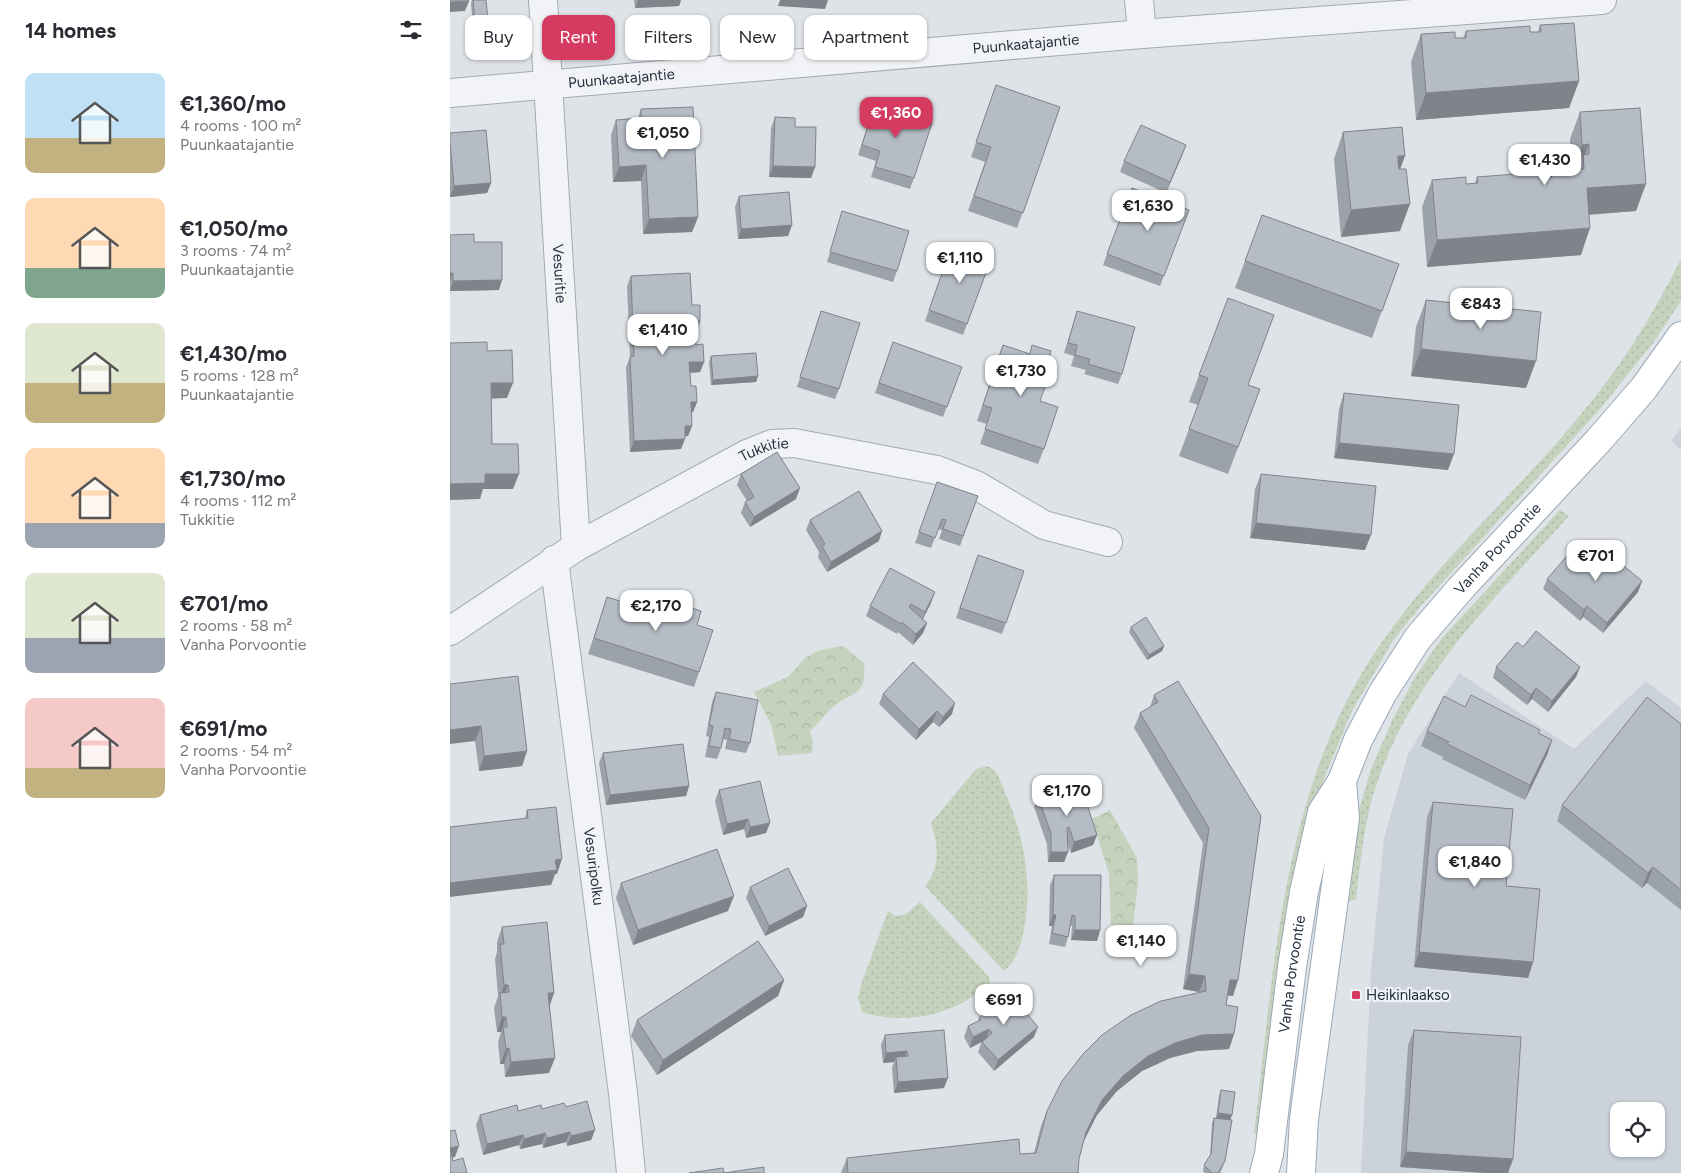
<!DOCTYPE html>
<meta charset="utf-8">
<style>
:root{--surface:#fff;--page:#f7f7f7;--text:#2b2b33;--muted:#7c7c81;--accent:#d53b61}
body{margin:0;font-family:Figtree,sans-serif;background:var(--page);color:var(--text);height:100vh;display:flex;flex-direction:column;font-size:19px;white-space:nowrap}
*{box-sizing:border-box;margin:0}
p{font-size:16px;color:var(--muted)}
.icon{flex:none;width:28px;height:28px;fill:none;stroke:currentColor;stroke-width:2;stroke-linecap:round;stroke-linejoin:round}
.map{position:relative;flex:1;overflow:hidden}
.sheet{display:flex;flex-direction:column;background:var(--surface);width:450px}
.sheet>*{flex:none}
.guide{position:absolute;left:15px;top:15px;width:475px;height:45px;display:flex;gap:10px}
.tools{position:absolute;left:1160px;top:1102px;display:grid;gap:10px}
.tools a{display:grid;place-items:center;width:55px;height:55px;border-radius:10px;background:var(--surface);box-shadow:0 1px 4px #0004;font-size:25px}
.price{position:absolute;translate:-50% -42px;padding:0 11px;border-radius:10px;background:#fff;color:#222;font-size:16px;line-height:32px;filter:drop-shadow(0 1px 2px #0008)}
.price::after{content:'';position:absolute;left:50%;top:30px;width:15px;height:11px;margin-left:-8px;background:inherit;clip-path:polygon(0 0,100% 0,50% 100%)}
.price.on{background:var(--accent);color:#fff}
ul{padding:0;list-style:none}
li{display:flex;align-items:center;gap:15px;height:125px;padding:0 25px}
li span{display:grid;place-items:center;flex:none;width:140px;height:100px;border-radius:10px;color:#555}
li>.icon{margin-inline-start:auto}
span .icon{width:60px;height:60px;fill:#fffc;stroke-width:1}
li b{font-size:21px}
h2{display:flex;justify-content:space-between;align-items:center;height:60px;padding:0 25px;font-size:21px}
.pill{padding:0 18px;border-radius:10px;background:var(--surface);box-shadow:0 1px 4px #0004;font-size:18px;line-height:45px}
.pill.on{background:var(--accent);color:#fff}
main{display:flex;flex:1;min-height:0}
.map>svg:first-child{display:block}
.built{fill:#ccd2da;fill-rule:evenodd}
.grass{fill:url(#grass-dots)}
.park{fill:url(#park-crowns)}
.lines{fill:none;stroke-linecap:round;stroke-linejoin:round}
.street-casing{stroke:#a3aab2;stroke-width:30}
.primary-casing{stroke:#9ca8b5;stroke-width:30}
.street{stroke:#f1f3f6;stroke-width:28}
.primary{stroke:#fff;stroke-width:28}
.wall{fill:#9ca2a9}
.shaded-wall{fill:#7f848a}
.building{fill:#b5bcc5;stroke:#7f848a}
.poi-dot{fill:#d53b61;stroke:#edf2f6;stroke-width:2}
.labels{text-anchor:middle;stroke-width:4.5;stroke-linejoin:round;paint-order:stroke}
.street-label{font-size:15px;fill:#263240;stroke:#edf2f6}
.poi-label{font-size:15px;fill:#263240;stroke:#edf2f6;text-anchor:start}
</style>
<main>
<section class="sheet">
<h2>14 homes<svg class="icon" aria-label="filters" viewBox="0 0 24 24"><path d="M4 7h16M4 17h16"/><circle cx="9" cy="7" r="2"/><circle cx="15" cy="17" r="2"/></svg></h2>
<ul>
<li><span style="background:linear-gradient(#bfe0f5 65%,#c2b280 0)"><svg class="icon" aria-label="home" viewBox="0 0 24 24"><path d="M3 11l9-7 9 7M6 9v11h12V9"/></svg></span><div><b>€1,360/mo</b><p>4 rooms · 100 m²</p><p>Puunkaatajantie</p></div></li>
<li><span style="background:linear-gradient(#ffd9b3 70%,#7fa58c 0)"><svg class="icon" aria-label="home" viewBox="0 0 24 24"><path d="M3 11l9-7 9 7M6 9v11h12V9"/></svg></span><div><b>€1,050/mo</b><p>3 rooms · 74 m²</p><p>Puunkaatajantie</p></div></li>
<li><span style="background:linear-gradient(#dfe7d0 60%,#c2b280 0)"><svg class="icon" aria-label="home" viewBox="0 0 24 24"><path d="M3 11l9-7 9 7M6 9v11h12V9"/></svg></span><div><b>€1,430/mo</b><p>5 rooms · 128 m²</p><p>Puunkaatajantie</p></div></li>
<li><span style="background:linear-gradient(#ffd9b3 75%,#9aa5b1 0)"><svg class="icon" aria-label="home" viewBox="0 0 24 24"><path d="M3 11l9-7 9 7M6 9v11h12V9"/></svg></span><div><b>€1,730/mo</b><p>4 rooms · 112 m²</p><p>Tukkitie</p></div></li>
<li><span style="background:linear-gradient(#dfe7d0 65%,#9aa5b1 0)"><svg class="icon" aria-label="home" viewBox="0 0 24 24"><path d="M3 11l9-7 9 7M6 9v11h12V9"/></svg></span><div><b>€701/mo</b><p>2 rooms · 58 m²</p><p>Vanha Porvoontie</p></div></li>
<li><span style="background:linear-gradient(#f6c9c9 70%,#c2b280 0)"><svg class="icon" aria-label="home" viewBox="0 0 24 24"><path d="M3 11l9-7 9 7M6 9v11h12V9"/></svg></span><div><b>€691/mo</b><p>2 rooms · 54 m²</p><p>Vanha Porvoontie</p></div></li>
</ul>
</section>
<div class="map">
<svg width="1231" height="1173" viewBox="0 0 1231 1173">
<defs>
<pattern id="grass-dots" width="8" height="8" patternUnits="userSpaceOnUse" patternTransform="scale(1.25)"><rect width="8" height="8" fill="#c5d3be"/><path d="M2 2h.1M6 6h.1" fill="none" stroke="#a9b6a4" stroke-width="1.8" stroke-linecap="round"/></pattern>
<pattern id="park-crowns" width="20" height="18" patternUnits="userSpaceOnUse" patternTransform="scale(1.25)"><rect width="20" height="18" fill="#c5d3be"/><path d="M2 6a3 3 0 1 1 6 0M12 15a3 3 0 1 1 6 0" fill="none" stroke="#a9b6a4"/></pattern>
</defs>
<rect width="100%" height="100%" fill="#dee3e8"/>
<path class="built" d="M1231 428V450L1221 441Z
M1009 673 1124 749 1196 681 1231 708V1173H911L921 969 934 838 958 754ZM1169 1111H1206V1149H1169Z"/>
<path class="grass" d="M1231 259V301L1203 343 1150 409 970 607 942 642 902 711 866 798 808 1135 804 1133C825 965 831 786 932 642 988 561 1064 495 1127 419 1169 370 1202 317 1231 259Z
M1110 510 1119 516C1046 597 965 674 928 780 914 818 911 860 906 899L897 902 906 820 921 769 942 721 965 677 992 638Z
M537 766C547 769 550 780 554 790 575 837 585 891 571 942 568 952 563 965 554 971L475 886C491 868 488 843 481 823L526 769Z
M470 902 539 977 540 983C505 1015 457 1026 412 1012L408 998 412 982 438 911 446 916 456 914Z"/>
<path class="park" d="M393 646 414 663C417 699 403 689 382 708 374 715 368 724 360 731L363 742 362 753 328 756 321 724 304 692 338 677 355 658 370 650Z
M660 810 687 858 688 881 683 927 676 933 665 932 661 925 659 874 642 819Z"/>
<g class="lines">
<g class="street-casing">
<g id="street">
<path id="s1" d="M93 0 126 547"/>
<path d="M689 0 692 34"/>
<path id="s2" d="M0 93 692 34 1152 0"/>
<path id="s3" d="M104 560 173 1093 181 1173"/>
<path id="s4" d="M0 631 126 547 297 454 322 444 344 443 487 470 526 485 594 525 658 542"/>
</g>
</g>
<g class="primary-casing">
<g id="primary">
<path id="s5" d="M814 1173 819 1154 842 967 854 892 872 812 892 781 908 740 932 694 968 638 1011 588 1149 440 1194 388 1231 336"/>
<path d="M851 1173 854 1119 895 818 892 781"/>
</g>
</g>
<use href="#street" class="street"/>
<use href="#primary" class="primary"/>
</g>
<path class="wall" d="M22 0H23L38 21 36 26 23 28 21 3Z
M184 0H231L229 6 185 8Z
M1090 25 1129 81 1119 108 966 120 961 62 971 34 1005 38H1013L1016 31 1088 32Z
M546 85 610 107 567 228 518 211 535 162 521 157Z
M427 97 442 111 464 178 460 189 421 177 426 161 408 155Z
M191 109 248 217 242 232 193 234 191 181 163 182 161 135 166 120 188 118Z
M1130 112 1186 211 1139 215 1131 255 977 267 972 207 982 180 1016 184 1025 183 1027 177 1092 178H1099L1101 171 1122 170 1120 139Z
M325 117 365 167 361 178 319 177 321 128Z
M893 132 950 169V231L891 237 884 159Z
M0 133 41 183 37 193 0 197Z
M736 145 716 193 670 172 674 161Z
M682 188 739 210 710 286 653 265Z
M289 196 342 225 338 236 288 239 285 207Z
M392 211 447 271 443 282 377 262Z
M812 215 949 264 922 338 785 288Z
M0 235 24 242 49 290 0 291Z
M502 245 541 259 513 335 475 321Z
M181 276 242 305 250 321 247 332H245L246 345 254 362 250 372 240 373 241 386 247 402 243 412H241L242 426 238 436H235L231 449 180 452 176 367 180 357 177 286Z
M778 298 799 385 810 389 778 474 729 456 748 405 739 402Z
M976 300 1076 388 961 376 966 327Z
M371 311 389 389 385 399 347 387Z
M627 311 672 374 668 384 634 374 636 370 621 366 624 356 614 353Z
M443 342 512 367 493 417 425 393Z
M553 345 597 365 590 401 594 449 588 464 530 444 537 424 527 421Z
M261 356 308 376 306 382 261 385 259 362Z
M894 393 998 470 884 458 889 409Z
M291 474 346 499 300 527 291 513 295 502 297 501 287 485Z
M811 474 915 550 800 538 805 489Z
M487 482 528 496 510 546 489 539 492 530 488 529 481 548 465 543Z
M360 520 429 541 377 572 368 557 369 552 356 530Z
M528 555 574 571 552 634 506 618Z
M1125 563 1192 581 1188 592 1153 633 1133 617 1130 621 1093 589 1097 579Z
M157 597 215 615 220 601 247 625 249 672 244 687 138 654Z
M481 603 473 619 477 623 473 633 463 645 448 632 447 634 416 616 420 606Z
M681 627 714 646 712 651 697 660 679 632Z
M1073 647 1130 667 1126 677 1098 712 1082 699 1077 705 1043 678 1046 667Z
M0 684 77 751 72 766 29 771 25 741Z
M266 692 300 743 296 753 275 749 277 740 273 739 271 748 267 759 255 757 259 737 256 736 262 702Z
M433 694 502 714 489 727 483 722 466 740 429 704Z
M704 695 811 816 783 996 777 995 776 1005 784 1034 779 1049 747 1051 720 1058 692 1071 667 1091 647 1115 633 1141 629 1159 628 1173H391L397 1158 570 1154 584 1153 591 1126 597 1111 749 993V992L733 989 753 843 684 728 690 713 700 707Z
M1015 707 1089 733 1102 740 1097 755 1075 800 992 759 993 757 971 746 977 731Z
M1231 724V910L1197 883 1192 888 1107 821 1112 805Z
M153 753 239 786 236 796 156 805 149 763Z
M269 790 316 833 296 838 294 829 273 835 265 801Z
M588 797 647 835 643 845 621 853 617 843 618 852 614 862H598L597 844 584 807Z
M983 802 1056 886 1083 962 1078 978 964 967 977 817Z
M77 810 107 874H105L101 885 75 818Z
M604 875 650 930 647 941 621 940 622 926H620L618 937 615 947 599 944 602 926H599L600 885Z
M171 883 278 911 183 945 166 898Z
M300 887 357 906 353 917 315 936 296 898Z
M52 927 100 1006 99 1073 55 1077 54 1064H50L48 1042 51 1032H47L44 1008 48 996 45 959 47 952V942Z
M334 980 328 996 207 1075 181 1036 187 1020Z
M529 1018 584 1037 544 1071 528 1052 532 1041 520 1048 514 1037 518 1026 528 1021Z
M494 1030V1088L444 1093 442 1068 444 1062 433 1063 431 1045 435 1035Z
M964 1030 1063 1159 1058 1173H1036L950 1167 958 1045Z
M771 1090 782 1115 780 1120 773 1167 770 1173H755L753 1171 754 1165 760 1157 762 1123 764 1118H766L769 1096Z
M116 1107 145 1130 141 1140 117 1146 116 1142 93 1148 92 1144 70 1149 69 1145 33 1155 26 1125 30 1115 68 1111Z"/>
<path class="shaded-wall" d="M188 0H231L229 6 185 8Z
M330 0H378L375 9 328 6Z
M19 1 15 11 0 12V2Z
M38 21 36 26 23 28 25 22Z
M1129 81 1119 108 966 120 976 93Z
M1139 144 1133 159V155L1127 171 1122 172 1132 145Z
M736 145 732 156 716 193 720 182Z
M948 156H955L945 183Z
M196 165 191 181 163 182 169 167Z
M323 166 365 167 361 178 319 177Z
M41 183 37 193 0 197 4 186Z
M1196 184 1186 211 1128 215 1137 188Z
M960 204 950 231 891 237 901 210Z
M248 217 242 232 193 234 199 219Z
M342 225 338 236 288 239 291 229Z
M1140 228 1131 255 977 267 987 240Z
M0 273H3L0 281Z
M52 280 49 290 0 291 3 281Z
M250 321 247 332H241L244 322Z
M971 349 1086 361 1076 388 961 376Z
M239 362H254L250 372 236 373Z
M308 376 306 382 261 385 263 380Z
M41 383H63L57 398 35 399Z
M241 402H247L243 412 237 413Z
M235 426H242L238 436 231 437Z
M235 439 231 449 180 452 184 441Z
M889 443 1004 454 998 470 884 458Z
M35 474H69L63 489H33L30 499 0 500V484Z
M350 488 346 499 300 527 304 517Z
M806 523 921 535 915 550 800 538Z
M432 531 429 541 377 572 381 562Z
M1192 581 1188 592 1153 633 1157 623Z
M485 592 481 603 471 622 475 612Z
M1137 606 1133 617 1130 621 1134 610Z
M477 623 473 633 463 645 466 634Z
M714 646 712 651 697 660 699 655Z
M1130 667 1126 677 1098 712 1102 701Z
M1086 688 1082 699 1077 705 1081 695Z
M505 703 502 714 489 727 493 717Z
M487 711 483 722 466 740 469 729Z
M31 726 25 741 0 744V730Z
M1102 740 1097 755 1075 800 1080 785Z
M77 751 72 766 29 771 34 756Z
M239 786 236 796 156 805 160 795Z
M298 819 294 829 273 835 277 824Z
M320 823 316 833 296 838 300 827Z
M647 835 643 845 621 853 624 842Z
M601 852H618L614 862H598Z
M112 859 107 874H105L101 885 0 897V883Z
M1203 867 1197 883 1192 888 1198 873Z
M284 896 278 911 183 945 188 930Z
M357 906 353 917 315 936 319 926Z
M603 915H606L602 926H599Z
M625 930H650L647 941 621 940Z
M969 952 1083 962 1078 978 964 967Z
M739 974 755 976 749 992 733 989Z
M334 980 328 996 207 1075 213 1060Z
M780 980H788L783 996 774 995Z
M54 985H58L52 1000 50 997Z
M98 993H104L99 1008Z
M52 1017H56L51 1032H47Z
M588 1027 584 1037 544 1071 548 1060Z
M539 1029 536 1040 520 1048 523 1037Z
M784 1034 779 1049 747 1051 720 1058 692 1071 667 1091 647 1115 631 1147 636 1132 652 1100 673 1076 698 1056 725 1043 752 1035Z
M59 1048 54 1064H50L56 1049Z
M457 1051 454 1061 446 1057 444 1062 433 1063 436 1053Z
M105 1058 99 1073 55 1077 61 1062Z
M498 1078 494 1088 444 1093 448 1082Z
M768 1113 782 1115 780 1120 766 1118Z
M145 1130 141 1140 117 1146 121 1136Z
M120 1132 116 1142 93 1148 97 1138Z
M95 1133 92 1144 70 1149 74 1139Z
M73 1135 69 1145 33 1155 37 1144Z
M9 1146 5 1157 0 1158V1148Z
M956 1152 1063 1159 1058 1173H1036L950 1167Z"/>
<path class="building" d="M0 0H18L19 1 0 2Z
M23 0H36L38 21 25 22Z
M1124 23 1129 81 976 93 971 34 1005 32V38H1016V31L1080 26V32H1091L1090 25Z
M546 85 610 107 573 213 524 196 541 147 526 142Z
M427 97 444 102 442 111 482 123 464 178 425 167 430 151 412 145Z
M243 107 248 217 199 219 196 165 169 167 166 120 191 118V109Z
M1190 108 1196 184 1137 188 1140 228 987 240 982 180 1016 177V184L1028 183 1027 177 1092 172V178L1102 177 1101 171 1134 169 1133 155 1139 154V144L1132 145 1130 112Z
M325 117 345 118V127H366L365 167 323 166Z
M691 125 736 145 720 182 674 161Z
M952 127 955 156H948V162L949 169H956L960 204 901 210 893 132Z
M36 130 41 183 4 186 0 142V133Z
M682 188 739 210 714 276 657 254Z
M339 192 342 225 291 229 289 196Z
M392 211 459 231 447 271 380 252Z
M812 215 949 264 932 311 795 261Z
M24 234V242H52V280L3 281V273H0V235Z
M502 245 541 259 517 324 479 310Z
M240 273 242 305H250V321L244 322 246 345 253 344 254 362H239L241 386H246L247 402H241L242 426H235V439L184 441 180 357 184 356 181 276Z
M778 298 824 315 798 385 810 389 788 447 739 429 758 378 749 375Z
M976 300 1091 312 1086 361 971 349Z
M371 311 410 323 389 389 350 377Z
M627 311 685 327 672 374 638 364 640 359 625 355 627 345 618 343Z
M37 342V351L62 350 63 383H41L42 444H68L69 474H35V483L0 484V343Z
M443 342 512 367 497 407 429 383Z
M553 345 580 354 582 345 601 351 597 365 602 367 590 401 608 407 594 449 535 429 542 408 533 405Z
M306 353 308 376 263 380 261 356Z
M894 393 1009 405 1004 454 889 443Z
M327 452 350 488 304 517 295 502 304 497 291 474Z
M811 474 926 486 921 535 806 523Z
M487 482 528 496 513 536 493 529 496 520 492 519 485 538 469 532Z
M409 491 432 531 381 562 372 546 375 544 360 520Z
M1144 541 1192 581 1157 623 1137 606 1134 610 1097 579 1117 556 1125 563Z
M528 555 574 571 556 623 510 608Z
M440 568 485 592 475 612 461 604 459 607 477 623 466 634 452 622 451 624 420 606Z
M157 597 215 615 220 601 251 611 247 625 263 630 249 672 144 638Z
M696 617 714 646 699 655 681 627Z
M1086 631 1130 667 1102 701 1086 688 1081 695 1046 667 1067 642 1073 647Z
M463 662 505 703 493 717 487 711 469 729 433 694Z
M68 676 77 751 34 756 31 726 0 730V684Z
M728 681 811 816 788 980H780L776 1005 788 1007 784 1034 752 1035 725 1043 698 1056 673 1076 652 1100 636 1132 629 1159 628 1173H398L397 1158 569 1139 570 1154 586 1153 597 1111 612 1081 633 1054 652 1035 681 1015 711 1001 756 991 755 976 739 974 759 828 690 713 708 702 704 695Z
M266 692 308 700 300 743 279 739 281 729 275 728 271 748 259 746 263 726 259 725Z
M1021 695 1090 730 1088 733 1102 740 1080 785 997 744 999 742 977 731 994 696 1015 707Z
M1197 697 1231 724V890L1203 867 1198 873 1112 805Z
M233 744 239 786 160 795 153 753Z
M310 781 320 823 300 827 298 819 277 824 269 790Z
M630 783 647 835 624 842 619 827 617 828 618 852H601V833L588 797Z
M983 802 1063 809 1056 886 1090 889 1083 962 969 952Z
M106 807 112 859 105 860 107 870 0 883V827L78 818 77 810Z
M267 849 284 896 188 930 171 883Z
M338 868 357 906 319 926 300 887Z
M604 875H651L650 930H625V916L622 915 618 937 602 933 606 915H603Z
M97 922 104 993H98L105 1058 61 1062 59 1048 56 1049 53 1027H57L56 1017H52L50 993 59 992 58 985H54L50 944H54L52 927Z
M308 941 334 980 213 1060 187 1020Z
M559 992 588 1027 548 1060 532 1042 542 1033 539 1029 523 1037 518 1026 531 1020 529 1018Z
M494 1030 498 1078 448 1082 446 1057 458 1056 457 1051 436 1053 435 1035Z
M964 1030 1071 1037 1063 1159 956 1152Z
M771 1090 785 1092 782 1115 768 1113Z
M137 1101 145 1130 121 1136 120 1132 97 1138 95 1133 74 1139 73 1135 37 1144 30 1115 67 1105 68 1111 91 1105 92 1109 114 1103 116 1107Z
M764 1118 782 1120 775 1161 768 1173H762L754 1165 761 1154Z
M5 1130 9 1146 0 1148V1131Z
M0 1149 3 1161 13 1158 17 1173H0Z
M314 1167V1173H239L273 1168 274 1173Z"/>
<rect class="poi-dot" x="901" y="990" width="10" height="10" rx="2.5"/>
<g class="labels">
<g class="street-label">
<text dy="5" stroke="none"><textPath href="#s2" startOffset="578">Puunkaatajantie</textPath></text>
<text dy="5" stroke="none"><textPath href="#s2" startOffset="172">Puunkaatajantie</textPath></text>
<text dy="5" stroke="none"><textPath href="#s1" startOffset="274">Vesuritie</textPath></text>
<text dy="5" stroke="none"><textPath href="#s4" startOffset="364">Tukkitie</textPath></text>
<text dy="5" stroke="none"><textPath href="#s5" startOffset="685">Vanha Porvoontie</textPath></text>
<text dy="5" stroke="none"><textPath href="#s3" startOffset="309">Vesuripolku</textPath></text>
<text dy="5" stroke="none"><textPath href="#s5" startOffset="201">Vanha Porvoontie</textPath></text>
</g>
<g class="poi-label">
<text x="916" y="1000">Heikinlaakso</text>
</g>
</g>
</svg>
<div class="tools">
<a><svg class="icon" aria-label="locate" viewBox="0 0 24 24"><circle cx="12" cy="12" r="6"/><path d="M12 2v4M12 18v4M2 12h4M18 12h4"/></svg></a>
</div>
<b class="price on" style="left:446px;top:139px">€1,360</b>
<b class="price" style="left:213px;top:159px">€1,050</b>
<b class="price" style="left:1095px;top:186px">€1,430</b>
<b class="price" style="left:698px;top:232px">€1,630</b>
<b class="price" style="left:510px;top:284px">€1,110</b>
<b class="price" style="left:1031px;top:330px">€843</b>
<b class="price" style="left:213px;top:356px">€1,410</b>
<b class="price" style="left:571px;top:397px">€1,730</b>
<b class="price" style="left:1146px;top:582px">€701</b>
<b class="price" style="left:206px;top:632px">€2,170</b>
<b class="price" style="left:617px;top:817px">€1,170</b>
<b class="price" style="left:1025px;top:888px">€1,840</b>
<b class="price" style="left:691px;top:967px">€1,140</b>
<b class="price" style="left:554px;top:1026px">€691</b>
<div class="guide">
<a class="pill">Buy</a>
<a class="pill on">Rent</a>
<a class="pill">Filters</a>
<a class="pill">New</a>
<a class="pill">Apartment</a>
</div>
</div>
</main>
